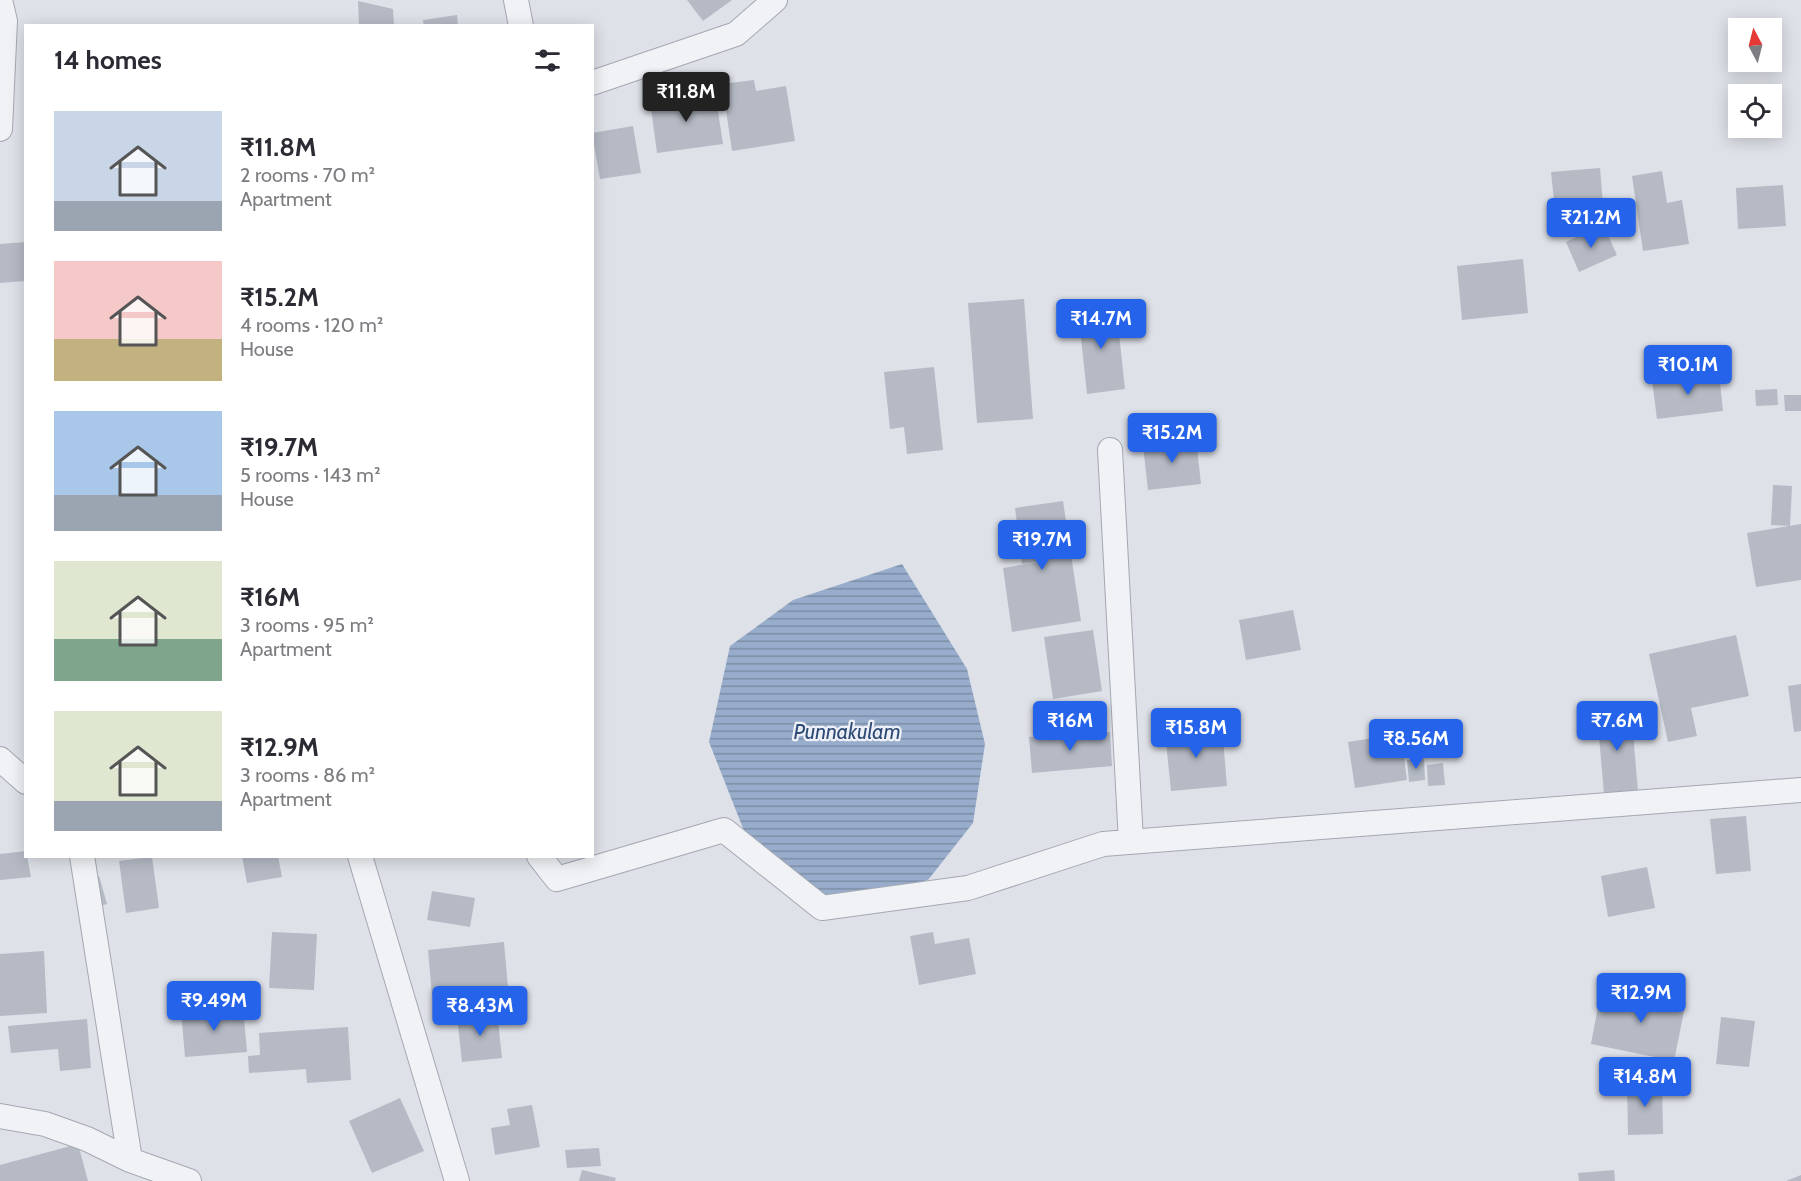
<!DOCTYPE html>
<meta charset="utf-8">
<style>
:root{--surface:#fff;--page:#f7f7f7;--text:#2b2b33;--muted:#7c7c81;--accent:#2563eb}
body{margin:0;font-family:Cabin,sans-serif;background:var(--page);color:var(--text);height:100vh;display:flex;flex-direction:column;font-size:22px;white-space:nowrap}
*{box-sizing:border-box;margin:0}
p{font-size:20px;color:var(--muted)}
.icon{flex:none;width:33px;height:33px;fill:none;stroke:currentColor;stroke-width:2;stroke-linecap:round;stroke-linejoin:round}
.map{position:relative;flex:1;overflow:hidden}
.drawer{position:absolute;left:24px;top:24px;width:570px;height:834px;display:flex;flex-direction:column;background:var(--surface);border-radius:0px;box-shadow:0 3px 15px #0003}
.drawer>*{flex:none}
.needle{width:39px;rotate:353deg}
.tools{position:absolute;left:1728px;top:18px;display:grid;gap:12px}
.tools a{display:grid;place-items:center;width:54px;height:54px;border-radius:0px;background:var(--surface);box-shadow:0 3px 15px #0003;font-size:30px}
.price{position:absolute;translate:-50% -51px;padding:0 14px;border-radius:6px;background:var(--accent);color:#fff;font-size:20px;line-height:39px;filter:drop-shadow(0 2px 3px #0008)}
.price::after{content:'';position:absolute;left:50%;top:36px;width:18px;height:14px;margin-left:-9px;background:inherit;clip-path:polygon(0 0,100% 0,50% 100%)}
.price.active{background:#222;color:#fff}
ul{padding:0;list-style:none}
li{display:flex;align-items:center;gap:18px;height:150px;padding:0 30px}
li span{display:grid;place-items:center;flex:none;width:168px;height:120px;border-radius:0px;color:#555}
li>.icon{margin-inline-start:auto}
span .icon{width:72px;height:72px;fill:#fffc;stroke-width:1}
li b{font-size:26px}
h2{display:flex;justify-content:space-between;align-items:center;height:72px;padding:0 30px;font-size:26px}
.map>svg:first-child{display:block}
.water{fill:url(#water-rules)}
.building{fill:#b5bac5}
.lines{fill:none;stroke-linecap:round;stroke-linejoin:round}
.minor-casing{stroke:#a3a8b2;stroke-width:26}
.minor{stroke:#f1f2f6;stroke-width:24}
.labels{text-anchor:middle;stroke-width:4.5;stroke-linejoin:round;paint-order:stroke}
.water-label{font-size:21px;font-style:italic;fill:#2e4b76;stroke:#edf0f6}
</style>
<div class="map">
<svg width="1801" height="1181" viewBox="0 0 1801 1181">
<defs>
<pattern id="water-rules" width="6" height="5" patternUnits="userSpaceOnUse" patternTransform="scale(1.5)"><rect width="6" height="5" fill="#97adcb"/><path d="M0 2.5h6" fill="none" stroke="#7b8da6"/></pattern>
</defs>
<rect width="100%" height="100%" fill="#dee1e8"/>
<path class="water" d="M902 564 967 669 985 744 973 823 928 880 830 902 748 841 709 742 730 646 793 600Z"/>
<path class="building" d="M687 0H732L703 21Z
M358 1 393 9 394 26H359Z
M457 15 458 26H424L423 20Z
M754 80 756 91 786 86 795 141 732 151 722 84Z
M715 92 723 144 657 153 650 101Z
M633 126 641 173 600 179 592 133Z
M1600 168 1604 216 1556 220 1551 172Z
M1662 171 1667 203 1682 200 1689 244 1643 251 1632 176Z
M1783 185 1786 226 1738 229 1736 188Z
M1603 225 1617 255 1579 272 1566 242Z
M26 242V281L0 283V244Z
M1523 259 1528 313 1462 320 1457 266Z
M1024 299 1033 419 977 423 968 303Z
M1116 306 1125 389 1087 394 1078 310Z
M934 367 943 450 907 454 904 427 890 429 884 372Z
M1719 373 1723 411 1657 419 1652 380Z
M1777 389 1778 405 1756 406 1755 390Z
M1784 395H1801V411H1785Z
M1196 439 1201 484 1148 490 1143 445Z
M1773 485 1792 486 1790 526 1771 525Z
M1063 501 1081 621 1012 632 1003 568 1045 561 1022 564 1015 508Z
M1801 524V580L1756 587 1747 533Z
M1293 610 1301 650 1246 660 1239 620Z
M1093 630 1102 691 1053 699 1044 637Z
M1736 635 1749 696 1691 708 1697 736 1668 742 1649 654Z
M1801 684V731L1794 732 1788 686Z
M1631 710 1638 791 1604 794 1597 713Z
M1222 727 1227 786 1171 791 1165 732Z
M1424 730 1428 754 1404 758 1407 780 1355 788 1348 742Z
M1110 732 1112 766 1032 773 1029 737Z
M1424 759 1425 780 1409 782 1407 760Z
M1443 763 1445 785 1428 786 1427 765Z
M1746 816 1751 871 1716 874 1710 819Z
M26 851 31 877 0 880V854Z
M242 856H278L282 877 247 883Z
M152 857 159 908 126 913 119 861Z
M1647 867 1655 908 1608 917 1601 876Z
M99 876 107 904 86 910 78 881Z
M432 891 475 898 470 927 427 920Z
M272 932 317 934 314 990 269 988Z
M933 932 935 944 969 938 976 974 919 985 910 936Z
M504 942 508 988 432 996 428 950Z
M44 951 47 1013 0 1016V954Z
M1618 987 1686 1001 1674 1061 1591 1044 1598 1007 1613 1010Z
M243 1007 247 1052 185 1057 181 1011Z
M497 1011 502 1058 462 1062 457 1016Z
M1721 1017 1755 1021 1749 1067 1716 1064Z
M87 1019 91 1068 60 1071 58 1049 11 1053 8 1026Z
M348 1027 351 1080 307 1083 306 1069 249 1073 248 1056 260 1055 259 1033Z
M1627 1081H1662L1663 1134 1628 1135Z
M400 1098 424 1151 372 1173 349 1121Z
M532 1105 540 1147 495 1155 491 1128 510 1125 507 1109Z
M78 1144 88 1181H0V1165Z
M599 1148 601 1166 567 1168 565 1150Z
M582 1170 616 1178 615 1181H579Z
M1614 1170 1615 1181H1579L1578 1173Z
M1801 1175V1181H1786Z"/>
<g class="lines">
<g class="minor-casing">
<path id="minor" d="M516 0 521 26
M592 83 736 34 775 0
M0 129 5 21 0 0
M1110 450 1131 842
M0 759 26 782
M82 856 130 1160
M360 856 457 1181
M539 856 557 879 724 830 822 908 968 888 1103 844 1801 790
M0 1116 45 1124 87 1139 130 1160 189 1181"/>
</g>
<use href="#minor" class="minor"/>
</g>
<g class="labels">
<g class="water-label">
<text x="847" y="739">Punnakulam</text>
</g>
</g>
</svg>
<div class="tools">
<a><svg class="needle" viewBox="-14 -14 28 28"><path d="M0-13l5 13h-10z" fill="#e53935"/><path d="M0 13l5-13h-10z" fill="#7c7c81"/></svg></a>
<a><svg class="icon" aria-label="locate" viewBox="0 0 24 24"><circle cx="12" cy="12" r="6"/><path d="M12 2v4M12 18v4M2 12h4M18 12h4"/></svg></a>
</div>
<b class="price active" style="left:686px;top:123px">₹11.8M</b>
<b class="price" style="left:1591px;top:249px">₹21.2M</b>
<b class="price" style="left:1101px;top:350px">₹14.7M</b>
<b class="price" style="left:1688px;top:396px">₹10.1M</b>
<b class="price" style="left:1172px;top:464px">₹15.2M</b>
<b class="price" style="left:1042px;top:571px">₹19.7M</b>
<b class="price" style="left:1070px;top:752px">₹16M</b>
<b class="price" style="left:1617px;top:752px">₹7.6M</b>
<b class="price" style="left:1196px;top:759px">₹15.8M</b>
<b class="price" style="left:1416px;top:770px">₹8.56M</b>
<b class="price" style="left:1641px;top:1024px">₹12.9M</b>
<b class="price" style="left:214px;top:1032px">₹9.49M</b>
<b class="price" style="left:480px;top:1037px">₹8.43M</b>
<b class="price" style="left:1645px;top:1108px">₹14.8M</b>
<section class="drawer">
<h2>14 homes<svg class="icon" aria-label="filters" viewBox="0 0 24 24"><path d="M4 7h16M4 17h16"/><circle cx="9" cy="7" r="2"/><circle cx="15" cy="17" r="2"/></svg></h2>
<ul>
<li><span style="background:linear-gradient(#c9d6e8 75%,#9aa5b1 0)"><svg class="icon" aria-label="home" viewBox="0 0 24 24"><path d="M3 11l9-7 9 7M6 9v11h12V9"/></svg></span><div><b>₹11.8M</b><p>2 rooms · 70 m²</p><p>Apartment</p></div></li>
<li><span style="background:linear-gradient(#f6c9c9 65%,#c2b280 0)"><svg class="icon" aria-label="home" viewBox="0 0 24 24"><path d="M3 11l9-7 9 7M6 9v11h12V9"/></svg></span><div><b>₹15.2M</b><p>4 rooms · 120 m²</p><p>House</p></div></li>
<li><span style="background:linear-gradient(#a9c7e8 70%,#9aa5b1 0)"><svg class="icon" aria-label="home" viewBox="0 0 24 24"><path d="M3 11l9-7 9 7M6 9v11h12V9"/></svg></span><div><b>₹19.7M</b><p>5 rooms · 143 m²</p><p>House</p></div></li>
<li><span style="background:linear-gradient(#dfe7d0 65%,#7fa58c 0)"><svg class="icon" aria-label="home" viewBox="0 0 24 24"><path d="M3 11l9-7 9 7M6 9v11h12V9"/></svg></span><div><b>₹16M</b><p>3 rooms · 95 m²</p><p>Apartment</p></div></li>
<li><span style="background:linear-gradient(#dfe7d0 75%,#9aa5b1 0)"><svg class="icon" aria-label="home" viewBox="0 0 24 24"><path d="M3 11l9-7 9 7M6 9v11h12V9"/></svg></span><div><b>₹12.9M</b><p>3 rooms · 86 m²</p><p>Apartment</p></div></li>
</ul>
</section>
</div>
